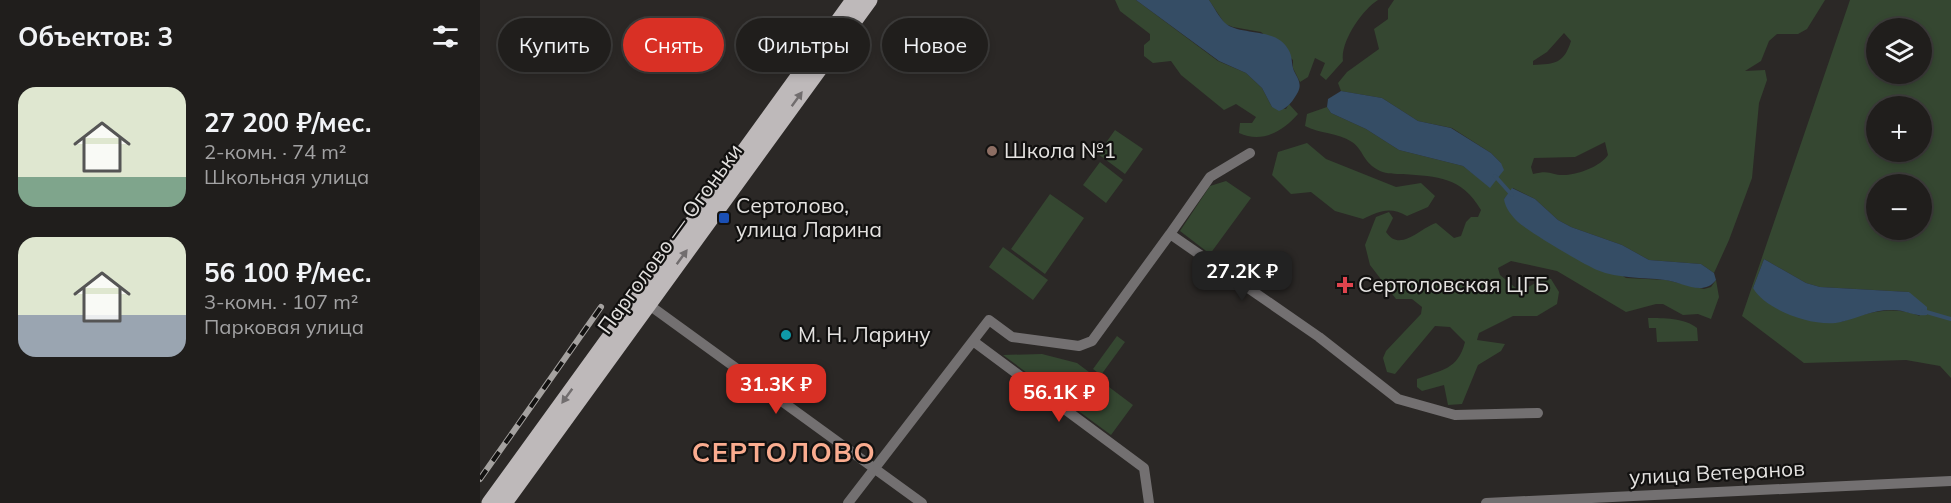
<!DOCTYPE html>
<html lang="ru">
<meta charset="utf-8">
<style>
:root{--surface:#201e1c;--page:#282725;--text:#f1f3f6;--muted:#a2a2a3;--line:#3d3c3b;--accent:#d93025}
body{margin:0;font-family:Mulish,sans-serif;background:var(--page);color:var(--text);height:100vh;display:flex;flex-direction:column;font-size:22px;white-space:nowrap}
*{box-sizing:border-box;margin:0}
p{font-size:20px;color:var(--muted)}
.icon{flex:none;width:33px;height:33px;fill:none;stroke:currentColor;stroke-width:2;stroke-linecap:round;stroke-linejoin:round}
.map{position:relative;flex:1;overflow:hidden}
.side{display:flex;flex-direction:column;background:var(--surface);width:480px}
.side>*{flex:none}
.top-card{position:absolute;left:18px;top:18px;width:570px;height:54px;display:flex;gap:12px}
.tools{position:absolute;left:1386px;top:18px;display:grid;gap:12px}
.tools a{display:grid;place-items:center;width:66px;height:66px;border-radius:50%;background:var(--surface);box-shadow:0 3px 9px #0003,0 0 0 2px var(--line);font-size:30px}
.price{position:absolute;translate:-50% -51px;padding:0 14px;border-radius:12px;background:var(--accent);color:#fff;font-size:20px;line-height:39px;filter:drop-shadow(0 2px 3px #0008)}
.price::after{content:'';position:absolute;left:50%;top:36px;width:18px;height:14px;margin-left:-9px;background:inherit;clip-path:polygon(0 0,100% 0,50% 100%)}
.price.selected{background:#222;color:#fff}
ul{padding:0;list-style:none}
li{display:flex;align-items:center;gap:18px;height:150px;padding:0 18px}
li span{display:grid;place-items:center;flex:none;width:168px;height:120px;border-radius:18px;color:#555}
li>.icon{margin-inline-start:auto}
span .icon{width:72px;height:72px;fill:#fffc;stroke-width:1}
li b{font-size:26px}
h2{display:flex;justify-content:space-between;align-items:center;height:72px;padding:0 18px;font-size:26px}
.pill{padding:0 21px;border-radius:27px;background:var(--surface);box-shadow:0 3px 9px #0003,0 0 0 2px var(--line);font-size:21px;line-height:54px}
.pill.selected{background:var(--accent);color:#fff}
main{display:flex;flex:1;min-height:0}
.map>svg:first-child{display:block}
.green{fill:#354731;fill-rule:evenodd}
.water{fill:#354d65}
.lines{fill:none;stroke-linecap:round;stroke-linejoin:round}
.stream{stroke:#354d65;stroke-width:4}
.street{stroke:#737071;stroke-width:10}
.primary{stroke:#beb9ba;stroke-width:15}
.rail-casing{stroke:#a5a2a0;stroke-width:6}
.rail{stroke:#121110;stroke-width:4;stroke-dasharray:11;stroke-linecap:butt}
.oneway{fill:#716d6e}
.education-dot{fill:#8d6e63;stroke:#121110;stroke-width:2}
.transit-dot{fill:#1a4fb4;stroke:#121110;stroke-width:2}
.health-dot{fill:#e0444e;stroke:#121110;stroke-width:2}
.culture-dot{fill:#0f9aa8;stroke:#121110;stroke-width:2}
.labels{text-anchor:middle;stroke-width:4.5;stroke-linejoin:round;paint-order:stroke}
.poi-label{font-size:21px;fill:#e4e2e0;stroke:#121110;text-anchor:start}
.street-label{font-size:21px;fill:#e4e2e0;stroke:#121110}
.district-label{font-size:27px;font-weight:bold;letter-spacing:1.5px;fill:#faac8f;stroke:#121110}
</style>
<main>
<section class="side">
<h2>Объектов: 3<svg class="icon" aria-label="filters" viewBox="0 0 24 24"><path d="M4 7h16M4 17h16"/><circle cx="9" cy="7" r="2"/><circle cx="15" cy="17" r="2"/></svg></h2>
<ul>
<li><span style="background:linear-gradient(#dfe7d0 75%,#7fa58c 0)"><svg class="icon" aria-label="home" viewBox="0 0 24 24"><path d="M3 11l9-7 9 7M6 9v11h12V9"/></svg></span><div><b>27 200 ₽/мес.</b><p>2-комн. · 74 m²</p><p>Школьная улица</p></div></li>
<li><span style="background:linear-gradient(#dfe7d0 65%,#9aa5b1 0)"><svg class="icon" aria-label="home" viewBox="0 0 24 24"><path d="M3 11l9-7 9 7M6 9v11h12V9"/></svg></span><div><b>56 100 ₽/мес.</b><p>3-комн. · 107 m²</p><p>Парковая улица</p></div></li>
</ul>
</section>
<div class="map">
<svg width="1471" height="503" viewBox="0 0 1471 503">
<rect width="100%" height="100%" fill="#2b2826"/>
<path class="green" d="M635 0H656L738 61 766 73 782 88 792 107 806 109 809 104 818 114C803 131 782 144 759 133L760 123H772L776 117 756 104 744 110 701 75 691 61 673 63 664 56V45L670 40V34L640 11Z
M729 0H898C882 10 860 42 863 61L846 80 840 75 845 63 835 58 828 77 820 82 813 68V60L781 32 753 27 745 24Z
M914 0H1345L1327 29 1318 34H1297L1289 41 1281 61 1265 71 1285 70 1287 80 1279 103 1272 178 1249 240 1234 273 1221 264 1169 260 1142 245 1091 227 1078 220 1055 199 1033 188 1024 199 1146 278 1186 280 1224 289 1231 287 1236 280 1239 297 1231 319 1218 314 1203 315 1183 304H1176L1146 312 1077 271 1031 261 1018 268 1020 275 1037 289H1045L1064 278 1071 279 1079 292 1077 304 1057 316H1033L999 333 997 340 1025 344 1021 351 998 365 982 404 968 405 964 385 942 391 937 387V379C961 370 978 370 985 342L970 327 955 326 915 374 907 372 903 358 906 351 941 314 942 307 932 299H916L890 265 885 245 896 217 909 212 913 218 906 232C920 253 940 228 956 223L974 238 981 236 986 222 991 217H998L1001 210C981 176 958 177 923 174 915 174 907 174 900 171 882 162 884 150 872 142 857 132 840 134 825 126L827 114 847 107 851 113 886 129 919 150 983 166 1010 187 1021 163 1011 153 972 128 938 121 902 98 861 91 858 83 867 72 899 49 894 29 908 19V9ZM1084 33 1091 41C1084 63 1076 64 1053 65V61L1067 52ZM1125 142 1128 155C1121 166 1099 174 1086 175 1071 176 1072 169 1053 174L1051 167 1054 158 1095 157Z
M1370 0H1471V378L1460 366 1426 360 1324 363 1262 316ZM1396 28H1442V74H1396ZM1396 106H1442V152H1396ZM1396 184H1442V230H1396ZM1284 259 1326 283 1340 287 1429 292 1440 316C1413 305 1387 312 1361 322L1273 288Z
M635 130 663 149 645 174 618 154Z
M827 143 846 159 916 187 941 183 955 196 948 207 927 216C910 206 899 211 883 219L855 211 831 192 811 194 792 175 798 152Z
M620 162 643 180 626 203 603 185Z
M746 181 771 198 730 254 700 231 730 186Z
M570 194 604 218 565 274 531 249Z
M523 247 568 280 553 300 509 267Z
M1168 318C1183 318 1205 318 1217 328L1218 341 1177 342 1176 328H1169Z
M637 336 645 342 621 375 613 369Z
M562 354 597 363 653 405 631 435 523 355Z"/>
<path class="water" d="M656 0H729C734 7 739 17 745 23 759 36 796 27 808 49 813 56 811 64 814 71 818 79 822 84 818 92 813 101 808 108 799 111L792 107 782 88 766 73 739 61Z
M861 91 902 98 938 121 971 128 1011 153 1021 163 1024 170 1010 188 983 166 919 150 886 129 851 113 847 107 848 99Z
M1032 188 1055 199 1078 220 1091 227 1142 245 1169 260 1221 264 1234 273 1236 280C1223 297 1202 282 1185 280 1162 277 1139 279 1117 270 1103 264 1049 232 1038 222 1032 216 1025 208 1024 199Z
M1284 259 1326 283 1340 287 1429 292 1447 307V315C1435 317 1424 309 1411 310 1392 310 1378 318 1361 322 1336 328 1286 311 1273 288Z"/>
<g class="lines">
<path class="stream" d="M1015 176 1032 195
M1443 311 1471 319"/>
<path class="street" d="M690 234 730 177 770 153
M165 302 442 503
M493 341 664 468 669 503
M368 503 509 320 532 337 599 346 612 341 690 234 839 337 918 399 975 415 1058 413
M1006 503 1471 481"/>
<path class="primary" d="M9 503 373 0
M25 503 390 0"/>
<g class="rail-casing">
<path id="rail" d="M0 479 121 307"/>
</g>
<use href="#rail" class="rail"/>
</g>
<defs><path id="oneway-solid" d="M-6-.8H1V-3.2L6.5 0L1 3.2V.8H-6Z" transform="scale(1.5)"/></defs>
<g class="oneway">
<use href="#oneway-solid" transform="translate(317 99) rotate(-54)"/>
<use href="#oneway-solid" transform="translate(202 257) rotate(-54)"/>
<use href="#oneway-solid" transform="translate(87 396) rotate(126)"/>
</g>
<circle class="education-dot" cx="512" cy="151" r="6"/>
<rect class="transit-dot" x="238" y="212" width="12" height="12" rx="3"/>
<path class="health-dot" d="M862 276h6v6h6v6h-6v6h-6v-6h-6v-6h6z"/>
<circle class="culture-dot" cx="306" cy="335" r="6"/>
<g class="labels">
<g class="poi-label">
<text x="524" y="158">Школа №1</text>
<text x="256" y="213">Сертолово,<tspan x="256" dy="24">улица Ларина</tspan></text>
<text x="878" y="292">Сертоловская ЦГБ</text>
<text x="318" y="342">М. Н. Ларину</text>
</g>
<g class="street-label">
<text transform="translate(190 239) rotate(-54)" y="7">Парголово — Огоньки</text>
<text transform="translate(1237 473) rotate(-3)" y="7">улица Ветеранов</text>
</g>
<g class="district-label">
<text x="304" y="462">СЕРТОЛОВО</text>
</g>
</g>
</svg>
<div class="tools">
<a><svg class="icon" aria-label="layers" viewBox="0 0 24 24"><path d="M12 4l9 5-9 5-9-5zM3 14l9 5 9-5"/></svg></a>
<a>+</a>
<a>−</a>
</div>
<b class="price selected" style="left:762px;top:302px">27.2K ₽</b>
<b class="price" style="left:296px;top:415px">31.3K ₽</b>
<b class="price" style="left:579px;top:423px">56.1K ₽</b>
<div class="top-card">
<a class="pill">Купить</a>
<a class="pill selected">Снять</a>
<a class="pill">Фильтры</a>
<a class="pill">Новое</a>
</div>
</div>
</main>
